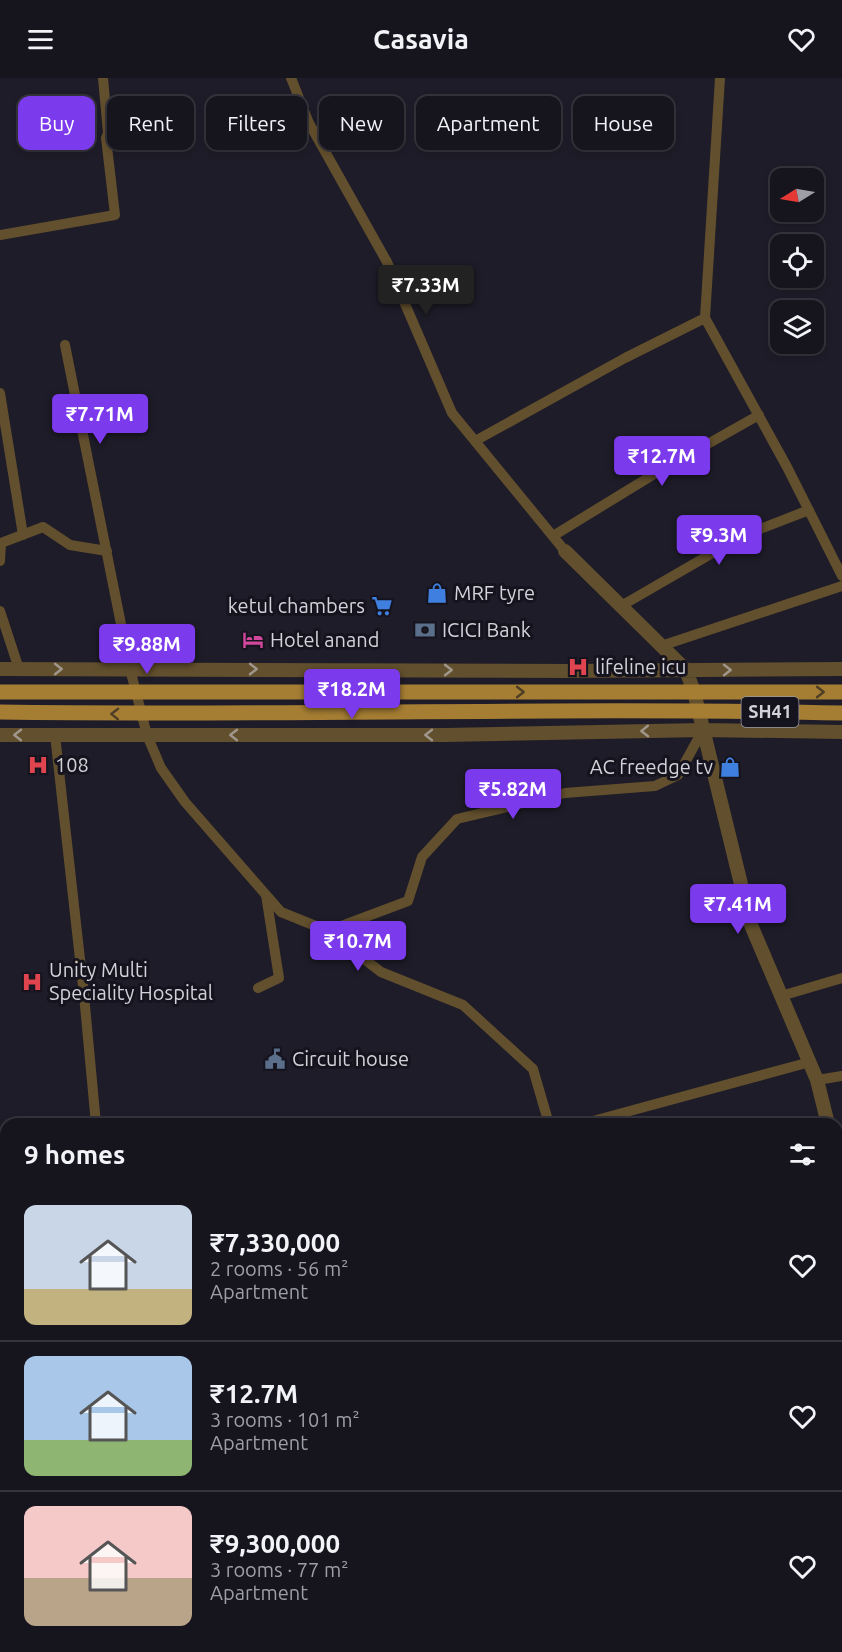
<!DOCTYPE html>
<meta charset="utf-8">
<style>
:root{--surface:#16151e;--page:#1f1e27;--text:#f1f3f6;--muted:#9e9fa4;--line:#35343c;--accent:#7c3aed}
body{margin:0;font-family:Ubuntu,sans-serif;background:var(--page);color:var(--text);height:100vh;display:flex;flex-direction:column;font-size:22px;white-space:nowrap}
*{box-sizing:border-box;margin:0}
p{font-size:20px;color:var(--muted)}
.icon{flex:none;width:33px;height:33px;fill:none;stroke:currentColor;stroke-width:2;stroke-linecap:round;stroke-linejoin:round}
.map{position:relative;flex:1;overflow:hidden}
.details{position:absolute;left:0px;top:1040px;width:843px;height:536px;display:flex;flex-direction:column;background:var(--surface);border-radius:18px 18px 0 0;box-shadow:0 3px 9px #0003,0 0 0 2px var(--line)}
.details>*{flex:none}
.banner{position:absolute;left:18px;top:18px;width:807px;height:54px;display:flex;gap:12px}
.needle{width:39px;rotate:259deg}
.controls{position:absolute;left:770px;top:90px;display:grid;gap:12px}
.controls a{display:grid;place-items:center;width:54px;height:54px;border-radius:12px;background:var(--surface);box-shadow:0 3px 9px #0003,0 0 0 2px var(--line);font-size:30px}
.price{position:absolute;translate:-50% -51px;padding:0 14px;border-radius:6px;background:var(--accent);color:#fff;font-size:20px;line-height:39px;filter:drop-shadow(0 2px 3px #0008)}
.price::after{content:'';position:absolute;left:50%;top:36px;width:18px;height:14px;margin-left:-9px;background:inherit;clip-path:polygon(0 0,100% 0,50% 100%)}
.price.on{background:#222;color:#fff}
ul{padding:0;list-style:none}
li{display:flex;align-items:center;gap:18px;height:150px;padding:0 24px}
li+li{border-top:2px solid var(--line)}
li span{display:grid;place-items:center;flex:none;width:168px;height:120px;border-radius:12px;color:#555}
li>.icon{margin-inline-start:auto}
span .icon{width:72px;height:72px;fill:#fffc;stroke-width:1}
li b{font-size:26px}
h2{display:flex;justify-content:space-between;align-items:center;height:72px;padding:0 24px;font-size:26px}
.pill{padding:0 21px;border-radius:12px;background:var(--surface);box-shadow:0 3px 9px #0003,0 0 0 2px var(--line);font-size:21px;line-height:54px}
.pill.on{background:var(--accent);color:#fff}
header{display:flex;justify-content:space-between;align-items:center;height:78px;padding:0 24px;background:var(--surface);font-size:27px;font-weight:700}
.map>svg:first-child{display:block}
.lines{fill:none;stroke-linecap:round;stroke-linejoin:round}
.runway{stroke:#6e6c76;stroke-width:86}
.minor{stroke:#624f2d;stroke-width:10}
.tertiary{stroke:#624f2d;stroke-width:14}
.primary{stroke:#a67e33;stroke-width:15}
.oneway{stroke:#a0978c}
.oneway2{stroke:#4f3e26}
.labels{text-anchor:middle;stroke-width:6;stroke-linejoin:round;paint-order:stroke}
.shield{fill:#15131e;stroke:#9a99a2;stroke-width:1.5}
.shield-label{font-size:18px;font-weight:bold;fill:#d3d2da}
.poi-label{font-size:20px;fill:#d3d2da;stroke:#15131e;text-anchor:start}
</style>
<header><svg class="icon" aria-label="menu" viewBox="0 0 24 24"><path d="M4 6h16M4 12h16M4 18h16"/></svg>Casavia<svg class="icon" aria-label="heart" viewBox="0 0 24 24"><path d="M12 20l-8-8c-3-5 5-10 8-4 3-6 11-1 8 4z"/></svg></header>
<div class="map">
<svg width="842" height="1574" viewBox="0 0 842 1574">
<rect width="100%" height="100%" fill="#1e1c28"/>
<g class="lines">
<path class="runway" d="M384 1569 391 1574"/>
<path class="minor" d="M291 0 309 45 387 184 452 335 565 473
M720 0 705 240 787 389 842 498
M0 157 115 137 106 60 108 55 103 0
M65 267 130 591 147 657 161 690 185 724 281 834 328 853 381 894 463 927 533 991 549 1046
M0 315 23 457
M475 363 625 280 705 240
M553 458 651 398 759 337
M0 483 1 465 43 449 70 467 107 473
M621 528 742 458 809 432
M0 533 19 591
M661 568 842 508
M55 657 84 917 96 1046
M328 853 408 823 422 779 457 741 565 715 655 708 678 697 703 652
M258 910 279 900 266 817
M781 918 842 900
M817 1002 842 998
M582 1046 810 984
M0 1551 6 1555
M26 1569 33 1574"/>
<path class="tertiary" d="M565 473 686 592 694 614 751 847 817 1002 828 1046
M0 591 570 593 842 591
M0 657H446L703 652 842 654
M837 1082 842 1102"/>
<path class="primary" d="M0 614H842
M0 634C281 638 561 629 842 635"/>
</g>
<defs><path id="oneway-chevron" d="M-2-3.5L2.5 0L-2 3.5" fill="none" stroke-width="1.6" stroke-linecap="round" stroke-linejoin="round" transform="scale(1.5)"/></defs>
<g class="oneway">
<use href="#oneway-chevron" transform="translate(58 591)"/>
<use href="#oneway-chevron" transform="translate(253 591)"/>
<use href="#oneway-chevron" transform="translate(448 592)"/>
<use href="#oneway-chevron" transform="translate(727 592)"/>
<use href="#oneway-chevron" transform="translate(645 653) rotate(179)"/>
<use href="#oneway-chevron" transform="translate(18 657) rotate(-180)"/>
<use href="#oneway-chevron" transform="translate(234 657) rotate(-180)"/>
<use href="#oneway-chevron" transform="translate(429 657) rotate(-180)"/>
</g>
<g class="oneway2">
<use href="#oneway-chevron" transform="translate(520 614)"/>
<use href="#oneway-chevron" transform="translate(820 614)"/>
<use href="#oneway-chevron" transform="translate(115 636) rotate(-179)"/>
</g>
<defs>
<g id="shop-bare" transform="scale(1.62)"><path d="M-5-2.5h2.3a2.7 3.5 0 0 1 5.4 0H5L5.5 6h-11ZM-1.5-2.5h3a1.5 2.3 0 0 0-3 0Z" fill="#3f7fe0" stroke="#15131e" stroke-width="2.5" paint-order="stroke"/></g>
<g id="supermarket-bare" transform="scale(1.62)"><path d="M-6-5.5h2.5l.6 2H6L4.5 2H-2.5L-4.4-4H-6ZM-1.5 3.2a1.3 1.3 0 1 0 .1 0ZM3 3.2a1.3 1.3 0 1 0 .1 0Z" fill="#3f7fe0" stroke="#15131e" stroke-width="2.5" paint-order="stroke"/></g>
<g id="bank-bare" transform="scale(1.62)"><path d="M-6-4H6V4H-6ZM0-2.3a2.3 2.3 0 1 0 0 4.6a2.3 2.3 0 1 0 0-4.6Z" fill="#5c6f8a" stroke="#15131e" stroke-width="2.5" paint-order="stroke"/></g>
<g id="hotel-bare" transform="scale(1.62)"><path d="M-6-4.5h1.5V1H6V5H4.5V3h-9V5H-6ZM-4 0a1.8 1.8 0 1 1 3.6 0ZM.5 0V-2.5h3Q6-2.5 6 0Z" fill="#d1479c" stroke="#15131e" stroke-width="2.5" paint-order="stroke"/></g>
<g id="hospital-bare" transform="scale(1.62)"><path d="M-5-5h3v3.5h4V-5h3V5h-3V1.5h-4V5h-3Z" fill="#e0444e" stroke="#15131e" stroke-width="2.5" paint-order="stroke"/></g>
<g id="civic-bare" transform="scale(1.62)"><path d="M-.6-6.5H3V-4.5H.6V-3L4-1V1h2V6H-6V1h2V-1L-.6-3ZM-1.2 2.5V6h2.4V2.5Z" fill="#5c6f8a" stroke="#15131e" stroke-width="2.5" paint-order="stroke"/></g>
</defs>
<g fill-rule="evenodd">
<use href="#shop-bare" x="437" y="515"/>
<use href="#supermarket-bare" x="382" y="528"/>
<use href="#bank-bare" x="425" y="552"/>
<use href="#hotel-bare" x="253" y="562"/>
<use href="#hospital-bare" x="578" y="589"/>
<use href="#hospital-bare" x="38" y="687"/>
<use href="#shop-bare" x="730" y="689"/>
<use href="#hospital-bare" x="32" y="904"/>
<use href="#civic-bare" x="275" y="981"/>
</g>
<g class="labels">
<rect class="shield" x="741.5" y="619" width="57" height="30" rx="4.5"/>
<g class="shield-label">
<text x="770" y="640">SH41</text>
</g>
<g class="poi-label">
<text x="454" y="522">MRF tyre</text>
<text x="365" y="535" text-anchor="end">ketul chambers</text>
<text x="442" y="559">ICICI Bank</text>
<text x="270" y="569">Hotel anand</text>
<text x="595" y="596">lifeline icu</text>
<text x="55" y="694">108</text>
<text x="713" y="696" text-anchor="end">AC freedge tv</text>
<text x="49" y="899">Unity Multi<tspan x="49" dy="23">Speciality Hospital</tspan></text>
<text x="292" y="988">Circuit house</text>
</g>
</g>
</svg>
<div class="controls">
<a><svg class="needle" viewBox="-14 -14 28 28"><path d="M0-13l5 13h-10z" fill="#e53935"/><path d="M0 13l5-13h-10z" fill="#9e9fa4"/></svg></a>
<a><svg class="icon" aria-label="locate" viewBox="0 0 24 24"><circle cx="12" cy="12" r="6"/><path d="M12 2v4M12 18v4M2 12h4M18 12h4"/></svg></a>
<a><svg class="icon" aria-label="layers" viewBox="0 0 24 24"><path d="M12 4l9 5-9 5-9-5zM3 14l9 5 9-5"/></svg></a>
</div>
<b class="price on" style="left:426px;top:238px">₹7.33M</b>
<b class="price" style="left:100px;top:367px">₹7.71M</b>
<b class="price" style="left:662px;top:409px">₹12.7M</b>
<b class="price" style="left:719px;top:488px">₹9.3M</b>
<b class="price" style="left:147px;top:597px">₹9.88M</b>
<b class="price" style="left:352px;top:642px">₹18.2M</b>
<b class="price" style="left:513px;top:742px">₹5.82M</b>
<b class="price" style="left:738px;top:857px">₹7.41M</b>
<b class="price" style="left:358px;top:894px">₹10.7M</b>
<div class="banner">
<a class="pill on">Buy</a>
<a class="pill">Rent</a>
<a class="pill">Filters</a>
<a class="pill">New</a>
<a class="pill">Apartment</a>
<a class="pill">House</a>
</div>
<section class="details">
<h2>9 homes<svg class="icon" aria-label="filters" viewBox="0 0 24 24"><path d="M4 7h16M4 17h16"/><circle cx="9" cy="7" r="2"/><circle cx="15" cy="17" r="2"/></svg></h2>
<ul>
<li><span style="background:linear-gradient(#c9d6e8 70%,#c2b280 0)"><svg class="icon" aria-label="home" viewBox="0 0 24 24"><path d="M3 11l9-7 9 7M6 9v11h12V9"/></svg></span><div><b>₹7,330,000</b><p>2 rooms · 56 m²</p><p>Apartment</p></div><svg class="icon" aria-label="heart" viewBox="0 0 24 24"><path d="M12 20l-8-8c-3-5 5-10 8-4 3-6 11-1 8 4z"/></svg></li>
<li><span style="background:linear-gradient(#a9c7e8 70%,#8fb573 0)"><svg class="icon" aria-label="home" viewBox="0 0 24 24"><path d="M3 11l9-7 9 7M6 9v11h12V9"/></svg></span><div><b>₹12.7M</b><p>3 rooms · 101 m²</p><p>Apartment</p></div><svg class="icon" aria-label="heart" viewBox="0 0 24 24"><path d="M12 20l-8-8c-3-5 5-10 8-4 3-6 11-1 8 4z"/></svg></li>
<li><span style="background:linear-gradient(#f6c9c9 60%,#b9a48a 0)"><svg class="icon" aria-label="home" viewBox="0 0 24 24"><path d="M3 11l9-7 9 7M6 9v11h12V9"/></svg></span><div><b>₹9,300,000</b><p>3 rooms · 77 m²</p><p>Apartment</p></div><svg class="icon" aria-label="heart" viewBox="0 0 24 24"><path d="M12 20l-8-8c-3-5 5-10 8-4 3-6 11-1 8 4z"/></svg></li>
</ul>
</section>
</div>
